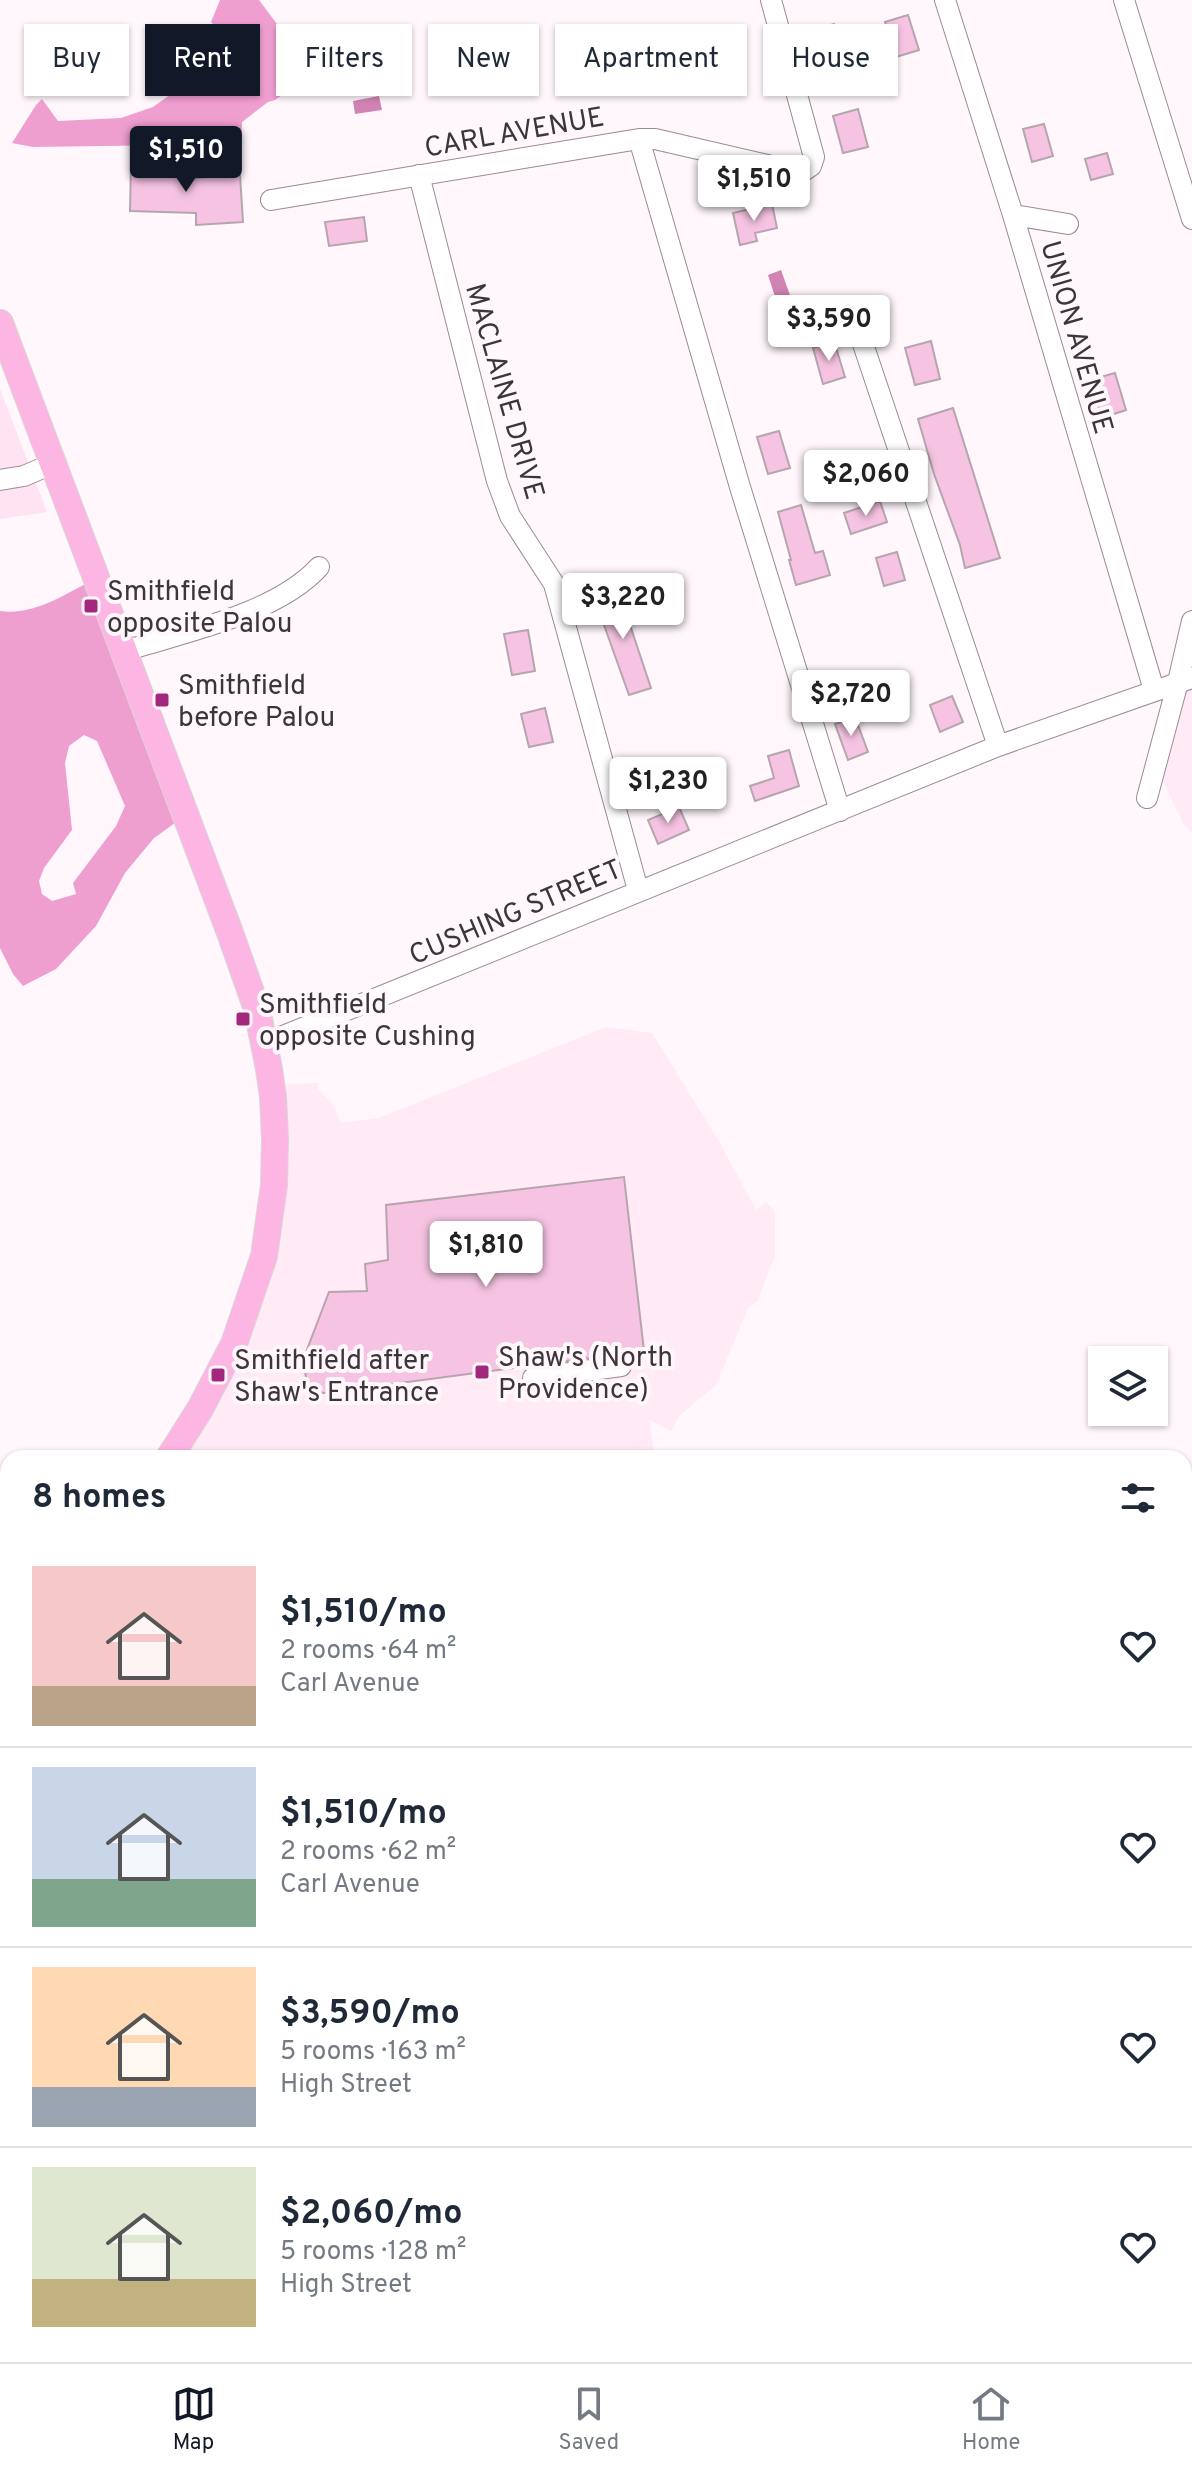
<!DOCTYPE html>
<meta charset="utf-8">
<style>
:root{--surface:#fff;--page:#f6f6f7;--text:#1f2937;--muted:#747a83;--line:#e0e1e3;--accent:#111827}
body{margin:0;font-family:Overpass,sans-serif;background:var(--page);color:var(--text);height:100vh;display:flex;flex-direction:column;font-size:30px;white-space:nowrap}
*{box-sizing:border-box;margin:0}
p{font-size:26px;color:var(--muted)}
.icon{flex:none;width:44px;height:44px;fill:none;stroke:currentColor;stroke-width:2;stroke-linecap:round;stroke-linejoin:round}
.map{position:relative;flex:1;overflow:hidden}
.sheet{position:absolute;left:0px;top:1450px;width:1192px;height:912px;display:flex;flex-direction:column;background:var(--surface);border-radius:24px 24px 0 0;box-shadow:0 2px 6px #0004}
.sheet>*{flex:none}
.banner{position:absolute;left:24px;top:24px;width:1144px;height:72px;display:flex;gap:16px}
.buttons{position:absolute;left:1088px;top:1346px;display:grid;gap:16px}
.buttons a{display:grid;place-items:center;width:80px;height:80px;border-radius:0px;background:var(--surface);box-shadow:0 2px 6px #0004;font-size:40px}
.price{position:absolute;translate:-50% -68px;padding:0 18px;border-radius:8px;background:#fff;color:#222;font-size:26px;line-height:52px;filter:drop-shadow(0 2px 4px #0008)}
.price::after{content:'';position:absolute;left:50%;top:48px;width:24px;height:18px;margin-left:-12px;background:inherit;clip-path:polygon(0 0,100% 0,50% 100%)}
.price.on{background:var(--accent);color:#fff}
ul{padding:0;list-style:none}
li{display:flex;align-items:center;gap:24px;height:200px;padding:0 32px}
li+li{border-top:2px solid var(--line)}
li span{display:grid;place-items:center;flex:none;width:224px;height:160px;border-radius:0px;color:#555}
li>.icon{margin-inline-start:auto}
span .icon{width:96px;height:96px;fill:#fffc;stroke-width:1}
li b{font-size:34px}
h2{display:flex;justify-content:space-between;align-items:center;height:96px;padding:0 32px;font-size:34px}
.tag{padding:0 28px;border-radius:0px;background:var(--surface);box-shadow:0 2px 6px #0004;font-size:28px;line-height:72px}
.tag.on{background:var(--accent);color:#fff}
.dock{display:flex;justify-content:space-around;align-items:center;height:112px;border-top:2px solid var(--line);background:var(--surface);font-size:22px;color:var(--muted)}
.dock a{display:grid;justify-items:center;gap:4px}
.dock .on{color:var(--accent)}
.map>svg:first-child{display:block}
.built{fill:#ffeaf6}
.green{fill:#fee3f3}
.forest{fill:#ef9ed0;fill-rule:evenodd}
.water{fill:#d183b4}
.building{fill:#f6c4e2;stroke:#b6a5af;stroke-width:2}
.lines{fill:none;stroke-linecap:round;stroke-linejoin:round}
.minor-casing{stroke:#9b8a94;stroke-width:22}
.major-casing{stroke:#d8d7d7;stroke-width:28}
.path{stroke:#aaa3a7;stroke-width:3;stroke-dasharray:8 4;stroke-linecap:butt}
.minor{stroke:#fff;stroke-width:20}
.major{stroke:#fdb5e3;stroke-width:26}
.poi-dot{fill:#a2287e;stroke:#fff7fc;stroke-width:3}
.labels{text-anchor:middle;stroke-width:8;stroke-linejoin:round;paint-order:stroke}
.street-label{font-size:28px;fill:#3c3539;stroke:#fff7fc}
.poi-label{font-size:28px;fill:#3c3539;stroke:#fff7fc;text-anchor:start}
</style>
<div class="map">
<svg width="1192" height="2362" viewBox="0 0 1192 2362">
<rect width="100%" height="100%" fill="#fff7fc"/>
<path class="built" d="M1192 675V833L1183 823 1155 764 1164 687Z
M606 1027 652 1033 720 1143 756 1210 766 1202 775 1211V1259L770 1267 758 1301 748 1308 716 1385 680 1415 671 1431 649 1420 655 1458H161L217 1362 255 1247 278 1085 318 1083V1089L332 1103 341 1123 379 1118Z
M1192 1533V1866L1184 1863V1571Z
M1016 2354H1144L1147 2362H1014Z"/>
<path class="green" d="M0 389 47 512 0 519Z
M0 2303 8 2315V2354H36L41 2362H0Z"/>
<path class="forest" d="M220 0H259L286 36 314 60 306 78 275 100 268 102 242 122 241 144 33 147 12 143 36 105 42 99 58 121 121 118 153 107 178 89H210L234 75 229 45 211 22Z
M95 579 189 813 154 838 125 873 96 926 56 969 23 986 13 974 0 948V611C34 616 65 594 95 579ZM84 735 97 741 125 806 116 826 73 883 76 894 52 901 42 894 39 881 44 868 72 830 65 763 69 746Z
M1184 2248 1192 2253V2362H1147L1144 2354H1184Z"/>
<path class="water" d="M379 96 382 110 355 114 353 101Z
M781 270 791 298 777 303 768 275Z"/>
<path class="building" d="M908 15 919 50 896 57 885 22Z
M834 24 845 63 819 70 807 32Z
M858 109 868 147 843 153 833 116Z
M1044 124 1053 156 1032 162 1023 129Z
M1107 153 1113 174 1091 180 1085 159Z
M131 163 178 164V179L240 175 243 222 196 225V213L130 211Z
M772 204 777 228 755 233 757 241 740 245 733 213Z
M364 217 367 241 329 246 325 222Z
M834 341 845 377 823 384 813 348Z
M931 341 940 379 915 385 905 348Z
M1115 373 1126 410 1102 418 1090 380Z
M953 408 1000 558 965 568 960 545 934 474 918 419Z
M779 431 790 468 768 474 757 437Z
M880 501 887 522 851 534 844 513Z
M801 505 815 553 823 551 830 575 796 585 789 560H791L778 512Z
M897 552 905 580 884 586 876 558Z
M618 589 651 688 629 695 594 597Z
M528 630 535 671 512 675 504 634Z
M952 696 963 722 940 732 930 705Z
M545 708 553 742 529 747 521 714Z
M855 717 868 752 848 760 835 724Z
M789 750 799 786 755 801 750 786 774 778 768 756Z
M679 807 689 830 658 844 648 820Z
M624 1177 644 1351 309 1395 303 1360 329 1292 367 1291 365 1264 388 1260 386 1205Z"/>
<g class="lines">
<g class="minor-casing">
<path id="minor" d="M945 0 1013 215 1154 690
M1124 0 1192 219
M639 139 740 487 840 811
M419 175 497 481 510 516 554 584 638 890
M271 200 639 139H655L797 172 805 170 811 166 814 157 771 0
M1013 215 1068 224
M859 332 998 746
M0 480 24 476 54 463
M125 651C187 631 276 614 319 567
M1147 798 1178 682 1192 621
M263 1040 283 1036 998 746 1192 678
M533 1378 621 1366
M0 1772 8 1782
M0 1961 8 1973
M0 2272 8 2283
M57 2354 63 2362
M493 2354 498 2362
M269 2362 280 2354
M549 2362 550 2354
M824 2362 826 2354"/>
</g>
<g class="major-casing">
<path id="major" d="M0 323 229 930 257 1009 269 1069 273 1097 275 1139 274 1185 264 1256 234 1344 200 1409 169 1458
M1184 1575 1192 1538
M0 1703 8 1692
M1018 2362 1019 2354"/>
</g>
<path class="path" d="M0 2323 8 2334
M0 2323 8 2314
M23 2354 25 2356 27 2354"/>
<use href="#minor" class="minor"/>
<use href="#major" class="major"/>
</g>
<g class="poi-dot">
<rect x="83" y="598" width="16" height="16" rx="4"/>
<rect x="154" y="692" width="16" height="16" rx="4"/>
<rect x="235" y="1011" width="16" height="16" rx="4"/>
<rect x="474" y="1364" width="16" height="16" rx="4"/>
<rect x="210" y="1367" width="16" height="16" rx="4"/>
</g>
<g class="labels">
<g class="street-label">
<text transform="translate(514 131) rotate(-10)" y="10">CARL AVENUE</text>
<text transform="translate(1078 337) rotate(74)" y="10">UNION AVENUE</text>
<text transform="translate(506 391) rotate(74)" y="10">MACLAINE DRIVE</text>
<text transform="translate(515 911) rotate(-23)" y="10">CUSHING STREET</text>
</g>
<g class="poi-label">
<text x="107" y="600">Smithfield<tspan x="107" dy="32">opposite Palou</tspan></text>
<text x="178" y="694">Smithfield<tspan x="178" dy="32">before Palou</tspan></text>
<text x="259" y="1013">Smithfield<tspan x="259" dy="32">opposite Cushing</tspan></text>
<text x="498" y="1366">Shaw's (North<tspan x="498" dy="32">Providence)</tspan></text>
<text x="234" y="1369">Smithfield after<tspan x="234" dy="32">Shaw's Entrance</tspan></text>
</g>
</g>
</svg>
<div class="buttons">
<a><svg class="icon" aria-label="layers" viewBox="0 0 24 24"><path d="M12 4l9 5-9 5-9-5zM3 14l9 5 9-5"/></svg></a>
</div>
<b class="price on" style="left:186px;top:194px">$1,510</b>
<b class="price" style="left:754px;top:223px">$1,510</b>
<b class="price" style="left:829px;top:363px">$3,590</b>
<b class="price" style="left:866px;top:518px">$2,060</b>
<b class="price" style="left:623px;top:641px">$3,220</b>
<b class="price" style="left:851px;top:738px">$2,720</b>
<b class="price" style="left:668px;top:825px">$1,230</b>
<b class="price" style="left:486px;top:1289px">$1,810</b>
<div class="banner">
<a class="tag">Buy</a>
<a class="tag on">Rent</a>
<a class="tag">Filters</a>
<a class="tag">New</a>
<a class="tag">Apartment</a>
<a class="tag">House</a>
</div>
<section class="sheet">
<h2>8 homes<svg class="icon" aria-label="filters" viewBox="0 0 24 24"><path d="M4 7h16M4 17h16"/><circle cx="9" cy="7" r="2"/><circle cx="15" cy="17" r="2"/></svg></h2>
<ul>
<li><span style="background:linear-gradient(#f6c9c9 75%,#b9a48a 0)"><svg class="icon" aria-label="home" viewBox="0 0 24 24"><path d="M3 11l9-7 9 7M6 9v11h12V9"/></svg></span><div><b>$1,510/mo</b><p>2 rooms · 64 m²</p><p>Carl Avenue</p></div><svg class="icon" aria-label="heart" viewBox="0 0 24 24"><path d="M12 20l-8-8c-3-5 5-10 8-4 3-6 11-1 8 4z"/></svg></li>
<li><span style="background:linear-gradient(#c9d6e8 70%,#7fa58c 0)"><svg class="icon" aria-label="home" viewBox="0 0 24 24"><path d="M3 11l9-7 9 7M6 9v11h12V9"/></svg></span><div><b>$1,510/mo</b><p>2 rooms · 62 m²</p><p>Carl Avenue</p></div><svg class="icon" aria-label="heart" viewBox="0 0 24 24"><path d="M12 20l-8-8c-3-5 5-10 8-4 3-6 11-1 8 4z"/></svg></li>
<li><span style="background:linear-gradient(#ffd9b3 75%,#9aa5b1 0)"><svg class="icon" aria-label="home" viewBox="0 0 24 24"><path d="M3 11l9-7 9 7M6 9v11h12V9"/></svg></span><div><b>$3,590/mo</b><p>5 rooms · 163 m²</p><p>High Street</p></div><svg class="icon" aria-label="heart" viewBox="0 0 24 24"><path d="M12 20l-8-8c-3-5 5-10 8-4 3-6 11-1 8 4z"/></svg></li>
<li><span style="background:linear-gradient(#dfe7d0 70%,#c2b280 0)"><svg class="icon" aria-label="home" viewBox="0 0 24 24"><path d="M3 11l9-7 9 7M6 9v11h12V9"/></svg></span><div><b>$2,060/mo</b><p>5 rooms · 128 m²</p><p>High Street</p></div><svg class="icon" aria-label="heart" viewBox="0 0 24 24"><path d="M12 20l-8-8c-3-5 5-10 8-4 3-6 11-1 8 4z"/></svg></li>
</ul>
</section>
</div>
<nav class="dock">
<a class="on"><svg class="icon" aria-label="map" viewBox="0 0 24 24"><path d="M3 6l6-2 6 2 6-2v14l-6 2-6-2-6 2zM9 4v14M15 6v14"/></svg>Map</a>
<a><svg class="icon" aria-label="saved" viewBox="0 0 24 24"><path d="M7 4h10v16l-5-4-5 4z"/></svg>Saved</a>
<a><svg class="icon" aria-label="home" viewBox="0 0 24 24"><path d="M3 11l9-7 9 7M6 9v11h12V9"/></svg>Home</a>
</nav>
